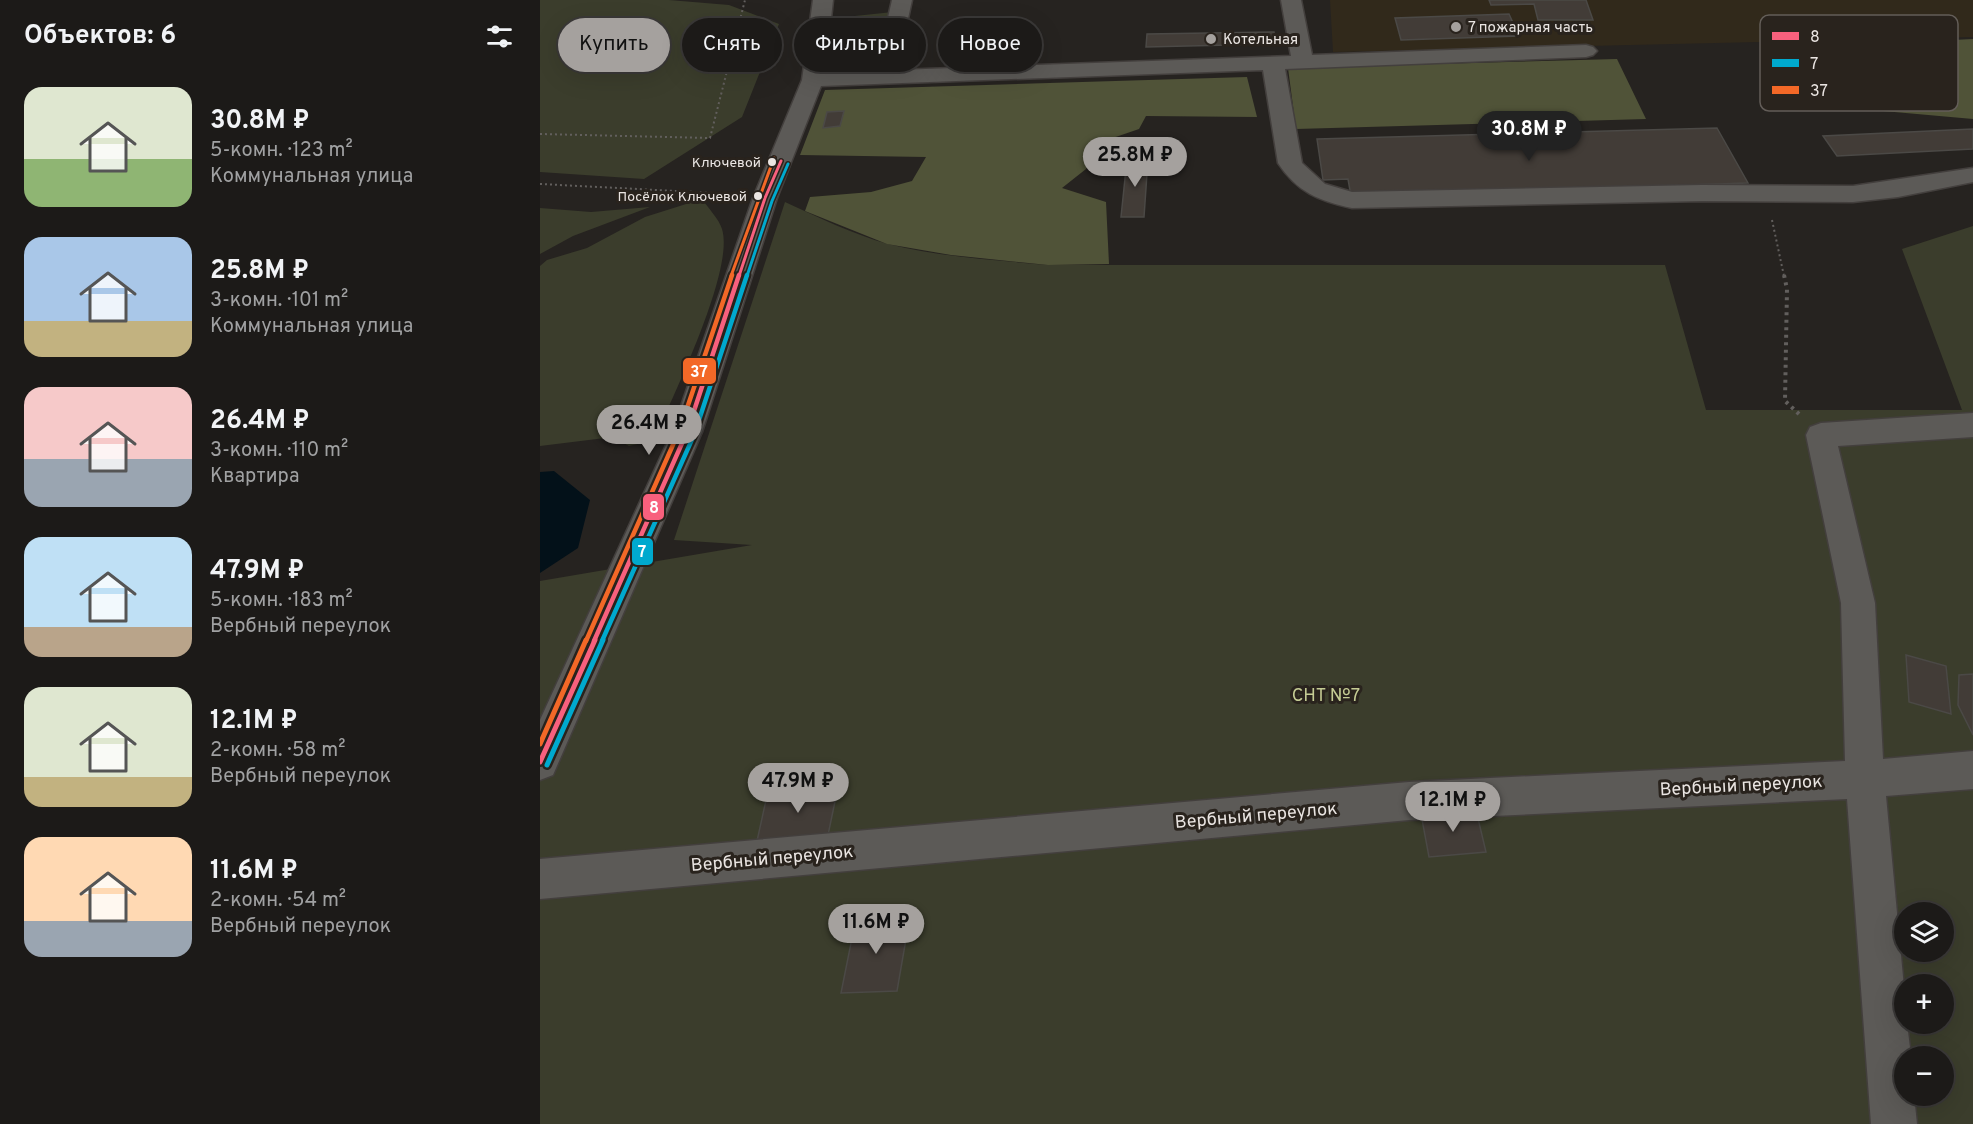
<!DOCTYPE html>
<html lang="ru">
<meta charset="utf-8">
<style>
:root{--surface:#1c1a18;--page:#292725;--text:#f1f3f6;--muted:#a0a1a2;--line:#3a3837;--accent:#a5a19e}
body{margin:0;font-family:Overpass,sans-serif;background:var(--page);color:var(--text);height:100vh;display:flex;flex-direction:column;font-size:22px;white-space:nowrap}
*{box-sizing:border-box;margin:0}
p{font-size:20px;color:var(--muted)}
.icon{flex:none;width:33px;height:33px;fill:none;stroke:currentColor;stroke-width:2;stroke-linecap:round;stroke-linejoin:round}
.map{position:relative;flex:1;overflow:hidden}
.sheet{display:flex;flex-direction:column;background:var(--surface);width:540px}
.sheet>*{flex:none}
.guide{position:absolute;left:18px;top:18px;width:570px;height:54px;display:flex;gap:12px}
.buttons{position:absolute;left:1354px;top:902px;display:grid;gap:12px}
.buttons a{display:grid;place-items:center;width:60px;height:60px;border-radius:50%;background:var(--surface);box-shadow:0 6px 24px #0002,0 0 0 2px var(--line);font-size:30px}
.price{position:absolute;translate:-50% -51px;padding:0 14px;border-radius:21px;background:var(--accent);color:#111;font-size:20px;line-height:39px;filter:drop-shadow(0 2px 3px #0008)}
.price::after{content:'';position:absolute;left:50%;top:36px;width:18px;height:14px;margin-left:-9px;background:inherit;clip-path:polygon(0 0,100% 0,50% 100%)}
.price.current{background:#222;color:#fff}
ul{padding:0;list-style:none}
li{display:flex;align-items:center;gap:18px;height:150px;padding:0 24px}
li span{display:grid;place-items:center;flex:none;width:168px;height:120px;border-radius:18px;color:#555}
li>.icon{margin-inline-start:auto}
span .icon{width:72px;height:72px;fill:#fffc;stroke-width:1}
li b{font-size:26px}
h2{display:flex;justify-content:space-between;align-items:center;height:72px;padding:0 24px;font-size:26px}
.tag{padding:0 21px;border-radius:27px;background:var(--surface);box-shadow:0 6px 24px #0002,0 0 0 2px var(--line);font-size:21px;line-height:54px}
.tag.current{background:var(--accent);color:#111}
main{display:flex;flex:1;min-height:0}
.map>svg:first-child{display:block}
.commercial{fill:#31291b}
.green{fill:#3b3d2c;fill-rule:evenodd}
.forest{fill:#505338}
.water{fill:#031119}
.building{fill:#423c37;stroke:#4b4946;stroke-width:1.5}
.lines{fill:none;stroke-linecap:round;stroke-linejoin:round}
.minor-casing{stroke:#433f3d;stroke-width:3}
.path-far1{stroke:#625f5d;stroke-width:2;stroke-dasharray:2 3;stroke-linecap:butt}
.path{stroke:#625f5d;stroke-width:4;stroke-dasharray:3 4.5;stroke-linecap:butt}
.minor{fill:#5c5a57;fill-rule:evenodd}
.bus-1-far2-casing{stroke:#29231d;stroke-width:6}
.bus-1-far1-casing{stroke:#29231d;stroke-width:9}
.bus-1-casing{stroke:#29231d;stroke-width:10}
.bus-2-far2-casing{stroke:#29231d;stroke-width:6}
.bus-2-far1-casing{stroke:#29231d;stroke-width:9}
.bus-2-casing{stroke:#29231d;stroke-width:10}
.bus-3-far2-casing{stroke:#29231d;stroke-width:6}
.bus-3-far1-casing{stroke:#29231d;stroke-width:9}
.bus-3-casing{stroke:#29231d;stroke-width:10}
.bus-1-far2{stroke:#f8607d;stroke-width:3}
.bus-1-far1{stroke:#f8607d;stroke-width:4.5}
.bus-1{stroke:#f8607d;stroke-width:5}
.bus-2-far2{stroke:#00a9ce;stroke-width:3}
.bus-2-far1{stroke:#00a9ce;stroke-width:4.5}
.bus-2{stroke:#00a9ce;stroke-width:5}
.bus-3-far2{stroke:#f36827;stroke-width:3}
.bus-3-far1{stroke:#f36827;stroke-width:4.5}
.bus-3{stroke:#f36827;stroke-width:5}
.tree{fill:#7d8060}
.poi-dot{fill:#a5a19e;stroke:#29231d;stroke-width:2}
.bus-dot{fill:#eae5e2;stroke:#29231d;stroke-width:2}
.labels{text-anchor:middle;stroke-width:6;stroke-linejoin:round;paint-order:stroke}
.far-bus-label{font-size:14px;fill:#eae5e2;stroke:#29231d;text-anchor:end}
.far-poi-label{font-size:15px;fill:#eae5e2;stroke:#29231d;text-anchor:start}
.park-label{font-size:18px;fill:#c5cc94;stroke:#29231d}
.street-label{font-size:18px;fill:#eae5e2;stroke:#29231d}
.key{fill:#29231d;stroke:#635d58;stroke-width:1.5}
.key-label{font-size:16px;fill:#eae5e2}
.line-badge{stroke:#29231d;stroke-width:2}
.badge-label{font-size:16px;text-anchor:middle;font-weight:bold;fill:#fff}
</style>
<main>
<section class="sheet">
<h2>Объектов: 6<svg class="icon" aria-label="filters" viewBox="0 0 24 24"><path d="M4 7h16M4 17h16"/><circle cx="9" cy="7" r="2"/><circle cx="15" cy="17" r="2"/></svg></h2>
<ul>
<li><span style="background:linear-gradient(#dfe7d0 60%,#8fb573 0)"><svg class="icon" aria-label="home" viewBox="0 0 24 24"><path d="M3 11l9-7 9 7M6 9v11h12V9"/></svg></span><div><b>30.8M ₽</b><p>5-комн. · 123 m²</p><p>Коммунальная улица</p></div></li>
<li><span style="background:linear-gradient(#a9c7e8 70%,#c2b280 0)"><svg class="icon" aria-label="home" viewBox="0 0 24 24"><path d="M3 11l9-7 9 7M6 9v11h12V9"/></svg></span><div><b>25.8M ₽</b><p>3-комн. · 101 m²</p><p>Коммунальная улица</p></div></li>
<li><span style="background:linear-gradient(#f6c9c9 60%,#9aa5b1 0)"><svg class="icon" aria-label="home" viewBox="0 0 24 24"><path d="M3 11l9-7 9 7M6 9v11h12V9"/></svg></span><div><b>26.4M ₽</b><p>3-комн. · 110 m²</p><p>Квартира</p></div></li>
<li><span style="background:linear-gradient(#bfe0f5 75%,#b9a48a 0)"><svg class="icon" aria-label="home" viewBox="0 0 24 24"><path d="M3 11l9-7 9 7M6 9v11h12V9"/></svg></span><div><b>47.9M ₽</b><p>5-комн. · 183 m²</p><p>Вербный переулок</p></div></li>
<li><span style="background:linear-gradient(#dfe7d0 75%,#c2b280 0)"><svg class="icon" aria-label="home" viewBox="0 0 24 24"><path d="M3 11l9-7 9 7M6 9v11h12V9"/></svg></span><div><b>12.1M ₽</b><p>2-комн. · 58 m²</p><p>Вербный переулок</p></div></li>
<li><span style="background:linear-gradient(#ffd9b3 70%,#9aa5b1 0)"><svg class="icon" aria-label="home" viewBox="0 0 24 24"><path d="M3 11l9-7 9 7M6 9v11h12V9"/></svg></span><div><b>11.6M ₽</b><p>2-комн. · 54 m²</p><p>Вербный переулок</p></div></li>
</ul>
</section>
<div class="map">
<svg width="1433" height="1124" viewBox="0 0 1433 1124">
<rect width="100%" height="100%" fill="#262320"/>
<path class="commercial" d="M790 0H1433V37L793 52Z"/>
<path class="green" d="M0 0H129L189 5 239 24 202 117 104 179 0 172Z
M353 12 349 67 305 70 296 66 301 20 305 17Z
M162 199C168 208 179 219 182 229 195 270 132 398 114 440L89 446 73 437 0 446V266L7 260 47 248 105 217Z
M245 202C278 217 312 234 348 244 400 257 455 260 508 265H1125L1166 410H1422L1362 249 1433 226V1124H0V581L212 545 134 540ZM1365 912H1404V951H1365ZM1365 984H1404V1023H1365ZM1365 1056H1404V1095H1365Z
M110 207 33 236 0 254V208L51 212Z"/>
<path class="forest" d="M1433 39V119L1287 106 1252 48Z
M1077 59 1106 119 756 129 748 68Z
M707 77 717 117 606 116 599 129 564 141 546 169 522 188 566 202 569 264 508 265 411 255 347 244 265 211 270 197 331 192 372 181 386 157 260 155 285 90Z"/>
<path class="water" d="M14 471 50 500 38 548 0 573V472Z"/>
<path class="building" d="M949 0H1046L1053 20H998L994 4 951 5Z
M969 14 979 36 861 40 855 18Z
M734 32 736 44 606 47 607 34Z
M98 43H113L105 55H90Z
M304 111 300 126 283 128 287 112Z
M1177 128 1208 183 811 196 808 179 783 180 777 139Z
M1433 129V149L1297 156 1283 136Z
M587 159H608L604 217H581Z
M1366 655 1406 666 1411 714 1369 702Z
M1433 674V735L1418 705 1419 675Z
M298 787 288 835 217 841 228 791Z
M936 810 946 852 889 857 881 814Z
M370 916 357 991 301 993 316 918Z"/>
<g class="lines">
<g class="minor-casing">
<path id="minor" d="M273 0H293L285 73 336 71 352 0H372L357 70 751 56 741 0H761L772 55 1046 45 1053 47 1057 51 1053 55 1046 57 745 69 762 163 785 184 812 192 1162 185 1313 186 1433 168V182L1358 197 1313 202 1162 201 812 208C779 201 757 192 738 163L723 70 281 86 237 198 162 432 13 775 0 780V720L132 432 213 198 262 80Z
M1433 413V437L1298 446 1335 603 1343 759 1433 751V789L1346 796 1365 998V1023H1367L1371 1056H1365V1095H1374L1377 1124H1331L1307 799 869 820 0 899V859L869 782 1305 761 1301 603 1266 435 1270 427 1281 423Z"/>
</g>
<path class="path-far1" d="M0 134 170 138 205 0
M0 184 195 194
M1232 220 1244 276"/>
<path class="path" d="M1244 275 1247 289 1245 401 1259 414"/>
<use href="#minor" class="minor"/>
<g class="bus-1-far2-casing">
<path id="bus-1-far2" d="M199 276 225 198 241 161"/>
</g>
<g class="bus-1-far1-casing">
<path id="bus-1-far1" d="M54 641 147 432 199 275"/>
</g>
<g class="bus-1-casing">
<path id="bus-1" d="M0 762 55 640"/>
</g>
<g class="bus-2-far2-casing">
<path id="bus-2-far2" d="M207 276 232 201 248 164"/>
</g>
<g class="bus-2-far1-casing">
<path id="bus-2-far1" d="M62 641 154 435 207 275"/>
</g>
<g class="bus-2-casing">
<path id="bus-2" d="M7 765 63 640"/>
</g>
<g class="bus-3-far2-casing">
<path id="bus-3-far2" d="M191 276 234 158"/>
</g>
<g class="bus-3-far1-casing">
<path id="bus-3-far1" d="M46 641 140 429 192 275"/>
</g>
<g class="bus-3-casing">
<path id="bus-3" d="M0 744 46 640"/>
</g>
<use href="#bus-1-far2" class="bus-1-far2"/>
<use href="#bus-1-far1" class="bus-1-far1"/>
<use href="#bus-1" class="bus-1"/>
<use href="#bus-2-far2" class="bus-2-far2"/>
<use href="#bus-2-far1" class="bus-2-far1"/>
<use href="#bus-2" class="bus-2"/>
<use href="#bus-3-far2" class="bus-3-far2"/>
<use href="#bus-3-far1" class="bus-3-far1"/>
<use href="#bus-3" class="bus-3"/>
</g>
<g class="tree">
<circle cx="328" cy="25" r="5"/>
<circle cx="323" cy="47" r="6"/>
</g>
<g class="poi-dot">
<circle cx="916" cy="27" r="6"/>
<circle cx="671" cy="39" r="6"/>
</g>
<g class="bus-dot">
<circle cx="232" cy="162" r="5"/>
<circle cx="218" cy="196" r="5"/>
</g>
<g class="labels">
<g class="far-bus-label">
<text x="221" y="167">Ключевой</text>
<text x="207" y="201">Посёлок Ключевой</text>
</g>
<g class="far-poi-label">
<text x="928" y="32">7 пожарная часть</text>
<text x="683" y="44">Котельная</text>
</g>
<g class="park-label">
<text x="786" y="701">СНТ №7</text>
</g>
<g class="street-label">
<text transform="translate(1201 785) rotate(-3)" y="6">Вербный переулок</text>
<text transform="translate(716 815) rotate(-5)" y="6">Вербный переулок</text>
<text transform="translate(232 858) rotate(-5)" y="6">Вербный переулок</text>
</g>
</g>
<rect x="1220" y="15" width="198" height="96" rx="9" class="key"/>
<rect x="1232" y="32" width="27" height="8" fill="#f8607d"/>
<rect x="1232" y="59" width="27" height="8" fill="#00a9ce"/>
<rect x="1232" y="86" width="27" height="8" fill="#f36827"/>
<g class="key-label">
<text x="1270" y="42">8</text>
<text x="1270" y="69">7</text>
<text x="1270" y="96">37</text>
</g>
<g class="line-badge">
<rect x="142" y="357" width="35" height="28" rx="6" fill="#f36827"/>
<rect x="102" y="493" width="23" height="28" rx="6" fill="#f8607d"/>
<rect x="91" y="537" width="23" height="29" rx="6" fill="#00a9ce"/>
</g>
<g class="badge-label">
<text x="159" y="377">37</text>
<text x="114" y="513">8</text>
<text x="102" y="557">7</text>
</g>
</svg>
<div class="buttons">
<a><svg class="icon" aria-label="layers" viewBox="0 0 24 24"><path d="M12 4l9 5-9 5-9-5zM3 14l9 5 9-5"/></svg></a>
<a>+</a>
<a>−</a>
</div>
<b class="price current" style="left:989px;top:162px">30.8M ₽</b>
<b class="price" style="left:595px;top:188px">25.8M ₽</b>
<b class="price" style="left:109px;top:456px">26.4M ₽</b>
<b class="price" style="left:258px;top:814px">47.9M ₽</b>
<b class="price" style="left:913px;top:833px">12.1M ₽</b>
<b class="price" style="left:336px;top:955px">11.6M ₽</b>
<div class="guide">
<a class="tag current">Купить</a>
<a class="tag">Снять</a>
<a class="tag">Фильтры</a>
<a class="tag">Новое</a>
</div>
</div>
</main>
